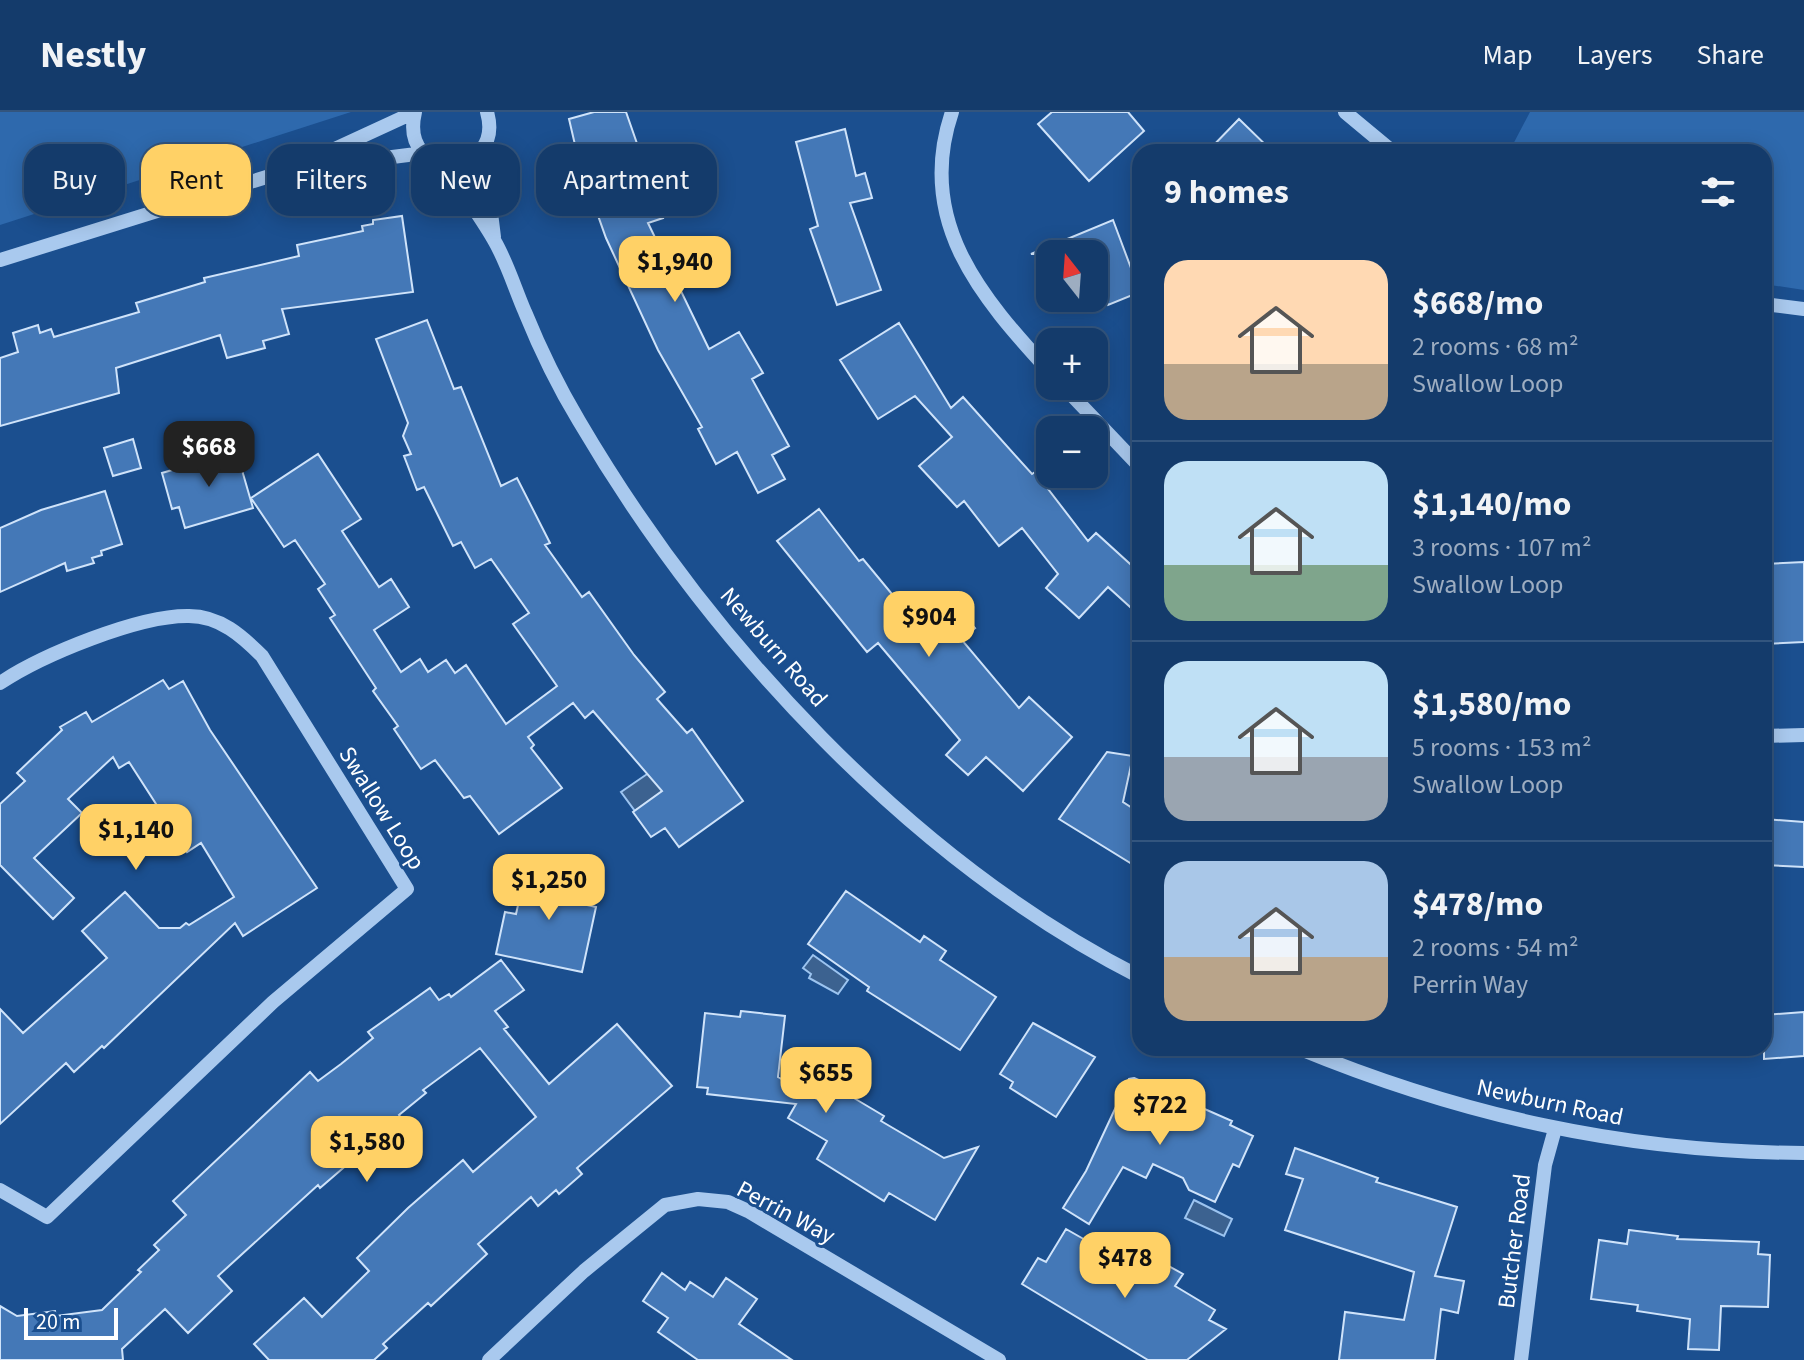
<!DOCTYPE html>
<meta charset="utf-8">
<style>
:root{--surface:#143b6b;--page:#214673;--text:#f1f3f6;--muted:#9dadc1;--line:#33557e;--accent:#ffd166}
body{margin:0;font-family:"Source Sans 3",sans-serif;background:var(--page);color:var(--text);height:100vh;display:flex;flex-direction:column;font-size:30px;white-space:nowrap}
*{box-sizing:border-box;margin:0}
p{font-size:26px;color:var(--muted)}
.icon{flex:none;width:44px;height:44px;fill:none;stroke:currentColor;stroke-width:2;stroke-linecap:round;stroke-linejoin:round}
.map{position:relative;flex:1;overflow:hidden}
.side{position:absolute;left:1132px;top:32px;width:640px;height:912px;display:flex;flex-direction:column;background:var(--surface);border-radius:24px;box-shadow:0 4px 20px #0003,0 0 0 2px var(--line)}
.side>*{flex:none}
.guide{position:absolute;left:24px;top:32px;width:760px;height:72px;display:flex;gap:16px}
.needle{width:52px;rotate:343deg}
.tools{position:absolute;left:1036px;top:128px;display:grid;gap:16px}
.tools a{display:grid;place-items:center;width:72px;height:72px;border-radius:16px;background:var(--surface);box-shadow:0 4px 20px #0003,0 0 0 2px var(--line);font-size:40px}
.scale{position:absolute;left:24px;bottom:20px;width:94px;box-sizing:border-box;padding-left:8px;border:4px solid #fff;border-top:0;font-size:22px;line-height:28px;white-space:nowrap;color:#fff;-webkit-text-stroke:6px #1b4f8f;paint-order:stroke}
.price{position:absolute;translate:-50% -68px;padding:0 18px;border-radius:16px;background:var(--accent);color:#111;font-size:26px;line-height:52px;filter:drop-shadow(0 2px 4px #0008)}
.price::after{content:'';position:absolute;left:50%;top:48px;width:24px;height:18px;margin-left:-12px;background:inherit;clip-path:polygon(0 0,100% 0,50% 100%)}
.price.current{background:#222;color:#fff}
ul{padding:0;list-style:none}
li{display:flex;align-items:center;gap:24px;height:200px;padding:0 32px}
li+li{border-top:2px solid var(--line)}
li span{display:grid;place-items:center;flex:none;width:224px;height:160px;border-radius:24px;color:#555}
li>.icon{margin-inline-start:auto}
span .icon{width:96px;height:96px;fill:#fffc;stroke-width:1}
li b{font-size:34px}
h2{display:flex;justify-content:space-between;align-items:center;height:96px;padding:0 32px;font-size:34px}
.chip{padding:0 28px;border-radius:24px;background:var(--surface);box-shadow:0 4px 20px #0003,0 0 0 2px var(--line);font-size:28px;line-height:72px}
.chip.current{background:var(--accent);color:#111}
header{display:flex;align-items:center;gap:48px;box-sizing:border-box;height:112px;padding:0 40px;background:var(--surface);border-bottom:2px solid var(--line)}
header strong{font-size:38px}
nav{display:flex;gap:44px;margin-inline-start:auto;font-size:28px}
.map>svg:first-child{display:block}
.green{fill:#2e69ad}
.water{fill:#3c6290;stroke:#9cc4f0;stroke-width:2}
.building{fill:#4478b7;stroke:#cfe3fa;stroke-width:2}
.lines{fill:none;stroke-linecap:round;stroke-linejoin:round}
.minor{stroke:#a9c9ee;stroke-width:14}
.labels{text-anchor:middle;stroke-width:6;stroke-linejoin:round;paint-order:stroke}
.street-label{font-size:24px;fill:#fff;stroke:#1b4f8f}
</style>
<header>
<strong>Nestly</strong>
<nav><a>Map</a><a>Layers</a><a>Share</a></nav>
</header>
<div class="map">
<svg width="1804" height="1248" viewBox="0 0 1804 1248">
<rect width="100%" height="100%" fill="#1b4f8f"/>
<path class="green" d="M0 0H351L0 113Z
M1530 0H1804V178L1764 172V40H1509Z"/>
<path class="water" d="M653 658 667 676 635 699 621 680Z
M813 843 848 868 838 882 809 866 811 862 803 856Z
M1194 1088 1232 1107 1224 1124 1185 1106Z"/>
<path class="building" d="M594 0H626L663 106 648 111 709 237 739 220 763 261 752 267 789 334 772 343 785 367 758 381 737 340 716 352 698 317 702 315 658 238 606 126 579 50 569 7Z
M1052 0H1128L1144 19 1089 69 1038 12Z
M1239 7 1273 40H1207Z
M845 17 856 64 865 61 872 86 850 91 881 178 837 193 810 117 818 114 796 30Z
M402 104 413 180 282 197 289 222 263 229 265 236 227 246 220 223 116 256 119 281 0 314V246L18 240 13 221 38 213 40 221 51 217 54 225 139 200 136 191 205 170 204 166 299 144 297 133 363 119 362 114 373 112V108Z
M1113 108 1140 180 1108 193 1094 158V142H1031Z
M427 208 454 277 461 275 501 374 517 366 550 431 545 433 582 485 589 480 634 543 665 580 657 587 687 621 692 617 743 689 679 735 665 716 651 725 633 700 662 679 593 599 585 606 573 591 528 625 534 633 531 636 562 676 499 722 470 684 464 686 435 648 421 657 394 617 398 614 373 579 376 576 330 506 335 503 318 477 325 472 295 428 284 435 251 386 318 342 361 407 342 419 379 475 391 467 409 495 374 518 401 560 420 547 428 560 446 548 455 561 466 553 506 612 557 574 513 512 529 501 491 447 475 456 461 430 453 434 424 375 417 378 404 344 411 342 403 324 408 311 376 227Z
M899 211 951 296 963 285 1032 362 1035 360 1088 429 1096 421 1140 461V504L1108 475 1079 506 1046 476 1058 462 1022 416 999 434 964 389 957 395 919 354 952 325 915 284 878 307 840 248Z
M133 327 141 356 113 364 104 336Z
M235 334 253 396 185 416 179 395 172 397 162 361 213 346 212 341Z
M105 379 122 432 101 439 102 443 92 446 94 451 67 459 65 451 0 480V416L41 398Z
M819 397 859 449 863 447 925 522 957 496 975 516 961 527 1019 596 1029 585 1072 625 1023 679 986 645 968 663 946 643 960 628 878 531 867 540 777 429Z
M1804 450V530L1764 532V452Z
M163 568 169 577 183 569 210 618 317 776 243 824 235 811 104 936 102 934 74 960 66 951 0 1012V897L23 921 107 846 82 819 125 780 159 816H180L186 811 189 813 234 785 201 731 187 740 129 650 119 656 113 645 68 687 82 701 34 746 74 786 53 807 0 753V692L25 669 17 661 62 618 60 615 86 600 92 610Z
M1107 640 1133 644 1123 690 1140 701V757L1059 707Z
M1764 707 1804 710V755L1764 753Z
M527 754 583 766 578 791 596 795 582 860 496 842 505 800 516 802Z
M846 779 920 830 924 824 946 839 940 848 996 885 960 938 867 879 869 875 808 832Z
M501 848 524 878 495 899 508 915 504 917 549 972 617 912 672 974 577 1056 582 1062 559 1082 556 1078 538 1094 531 1085 478 1132 487 1142 431 1194 428 1191 383 1232 387 1236 374 1248H269L254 1232 304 1186 322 1205 369 1159 357 1146 408 1096 463 1048 473 1060 536 1005 480 936 423 978 426 981 399 1003 401 1006 320 1076 318 1073 218 1164 232 1179 188 1221 165 1197 122 1237 123 1248H0V1194L17 1204 55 1199 56 1204 102 1198 141 1160 138 1158 159 1138 154 1133 186 1103 173 1089 310 960 318 969 341 952 373 926 368 920 430 876 439 888 449 882 451 885Z
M741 899 785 904 778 965 822 990 832 973 884 1004 881 1009 944 1046 978 1035 935 1108 889 1081 884 1089 817 1047 827 1029 788 1006 796 992 707 982 708 976 697 975 705 901 740 905Z
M1804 900V944L1764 947V903Z
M1033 911 1095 945 1056 1005 1010 976 1013 970 1000 962Z
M1134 966 1232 1009 1230 1013 1253 1024 1239 1055 1233 1052 1215 1090 1189 1078 1183 1066 1153 1052 1146 1066 1123 1055 1089 1112 1063 1096 1086 1059 1129 967Z
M1295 1036 1378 1066 1376 1070 1457 1095 1435 1164 1464 1169 1458 1201 1441 1197 1435 1248H1339L1345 1200 1404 1208 1414 1160 1285 1118 1303 1067 1286 1062Z
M1066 1117 1138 1158 1147 1142 1183 1162 1175 1174 1215 1198 1209 1208 1226 1217 1187 1248H1148L1022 1172 1038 1146 1046 1150Z
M1629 1118 1678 1124 1677 1127 1759 1130 1758 1142 1770 1143 1768 1195 1721 1194 1719 1238 1688 1237 1690 1207 1637 1199 1638 1193 1591 1187 1599 1128 1627 1132Z
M662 1161 685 1178 690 1170 713 1185 726 1166 757 1187 739 1212 792 1248H698L658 1220 668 1206 643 1189Z"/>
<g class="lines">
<path class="minor" d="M415 0C398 71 506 66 487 0
M952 0C915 109 981 185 1050 260
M1345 0 1393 40
M483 36 494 125
M444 52C460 77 479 102 494 128 507 150 515 177 525 200 540 237 558 274 579 309 708 529 910 748 1140 865
M305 56 424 41
M0 148 289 58 415 0
M1764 192 1804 197
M1063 274 1140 355
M0 571C42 543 139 503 189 504 220 504 242 524 262 544L407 777 273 890 47 1105 0 1078
M1764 624 1804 623
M1298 936C1463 1004 1625 1040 1804 1041
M489 1248 584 1159 665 1093 698 1087 728 1090 748 1099 999 1248
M1521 1248 1545 1053 1555 1017"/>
</g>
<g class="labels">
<g class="street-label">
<text transform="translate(774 535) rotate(49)" y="8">Newburn Road</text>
<text transform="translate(382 696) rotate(58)" y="8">Swallow Loop</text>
<text transform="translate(1550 990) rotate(12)" y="8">Newburn Road</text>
<text transform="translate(786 1100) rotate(28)" y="8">Perrin Way</text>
<text transform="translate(1514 1129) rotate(-83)" y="8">Butcher Road</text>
</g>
</g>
</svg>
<div class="tools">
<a><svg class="needle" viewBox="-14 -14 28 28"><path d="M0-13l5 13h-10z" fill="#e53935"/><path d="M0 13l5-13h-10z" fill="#9dadc1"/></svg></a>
<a>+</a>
<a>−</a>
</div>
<div class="scale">20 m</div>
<b class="price" style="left:675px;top:192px">$1,940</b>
<b class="price current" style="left:209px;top:377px">$668</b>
<b class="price" style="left:929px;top:547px">$904</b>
<b class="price" style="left:136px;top:760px">$1,140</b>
<b class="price" style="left:549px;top:810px">$1,250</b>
<b class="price" style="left:826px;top:1003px">$655</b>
<b class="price" style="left:1160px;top:1035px">$722</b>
<b class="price" style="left:367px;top:1072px">$1,580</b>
<b class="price" style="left:1125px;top:1188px">$478</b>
<div class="guide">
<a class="chip">Buy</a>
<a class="chip current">Rent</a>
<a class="chip">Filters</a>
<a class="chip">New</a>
<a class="chip">Apartment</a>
</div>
<section class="side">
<h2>9 homes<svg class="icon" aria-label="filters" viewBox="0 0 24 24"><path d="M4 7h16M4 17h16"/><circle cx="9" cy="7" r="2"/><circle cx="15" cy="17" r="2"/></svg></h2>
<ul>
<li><span style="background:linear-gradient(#ffd9b3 65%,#b9a48a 0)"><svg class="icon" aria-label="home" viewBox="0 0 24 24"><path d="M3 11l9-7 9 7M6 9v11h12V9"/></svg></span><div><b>$668/mo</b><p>2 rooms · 68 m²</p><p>Swallow Loop</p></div></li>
<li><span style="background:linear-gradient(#bfe0f5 65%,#7fa58c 0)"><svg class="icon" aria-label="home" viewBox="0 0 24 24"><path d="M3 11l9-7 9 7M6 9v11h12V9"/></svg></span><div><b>$1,140/mo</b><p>3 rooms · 107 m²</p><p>Swallow Loop</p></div></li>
<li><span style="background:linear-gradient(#bfe0f5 60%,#9aa5b1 0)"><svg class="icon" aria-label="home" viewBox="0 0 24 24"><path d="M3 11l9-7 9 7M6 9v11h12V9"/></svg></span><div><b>$1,580/mo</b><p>5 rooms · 153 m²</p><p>Swallow Loop</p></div></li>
<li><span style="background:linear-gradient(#a9c7e8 60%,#b9a48a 0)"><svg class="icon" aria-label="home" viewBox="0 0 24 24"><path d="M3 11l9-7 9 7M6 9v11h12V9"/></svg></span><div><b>$478/mo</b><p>2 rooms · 54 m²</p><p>Perrin Way</p></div></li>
</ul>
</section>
</div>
